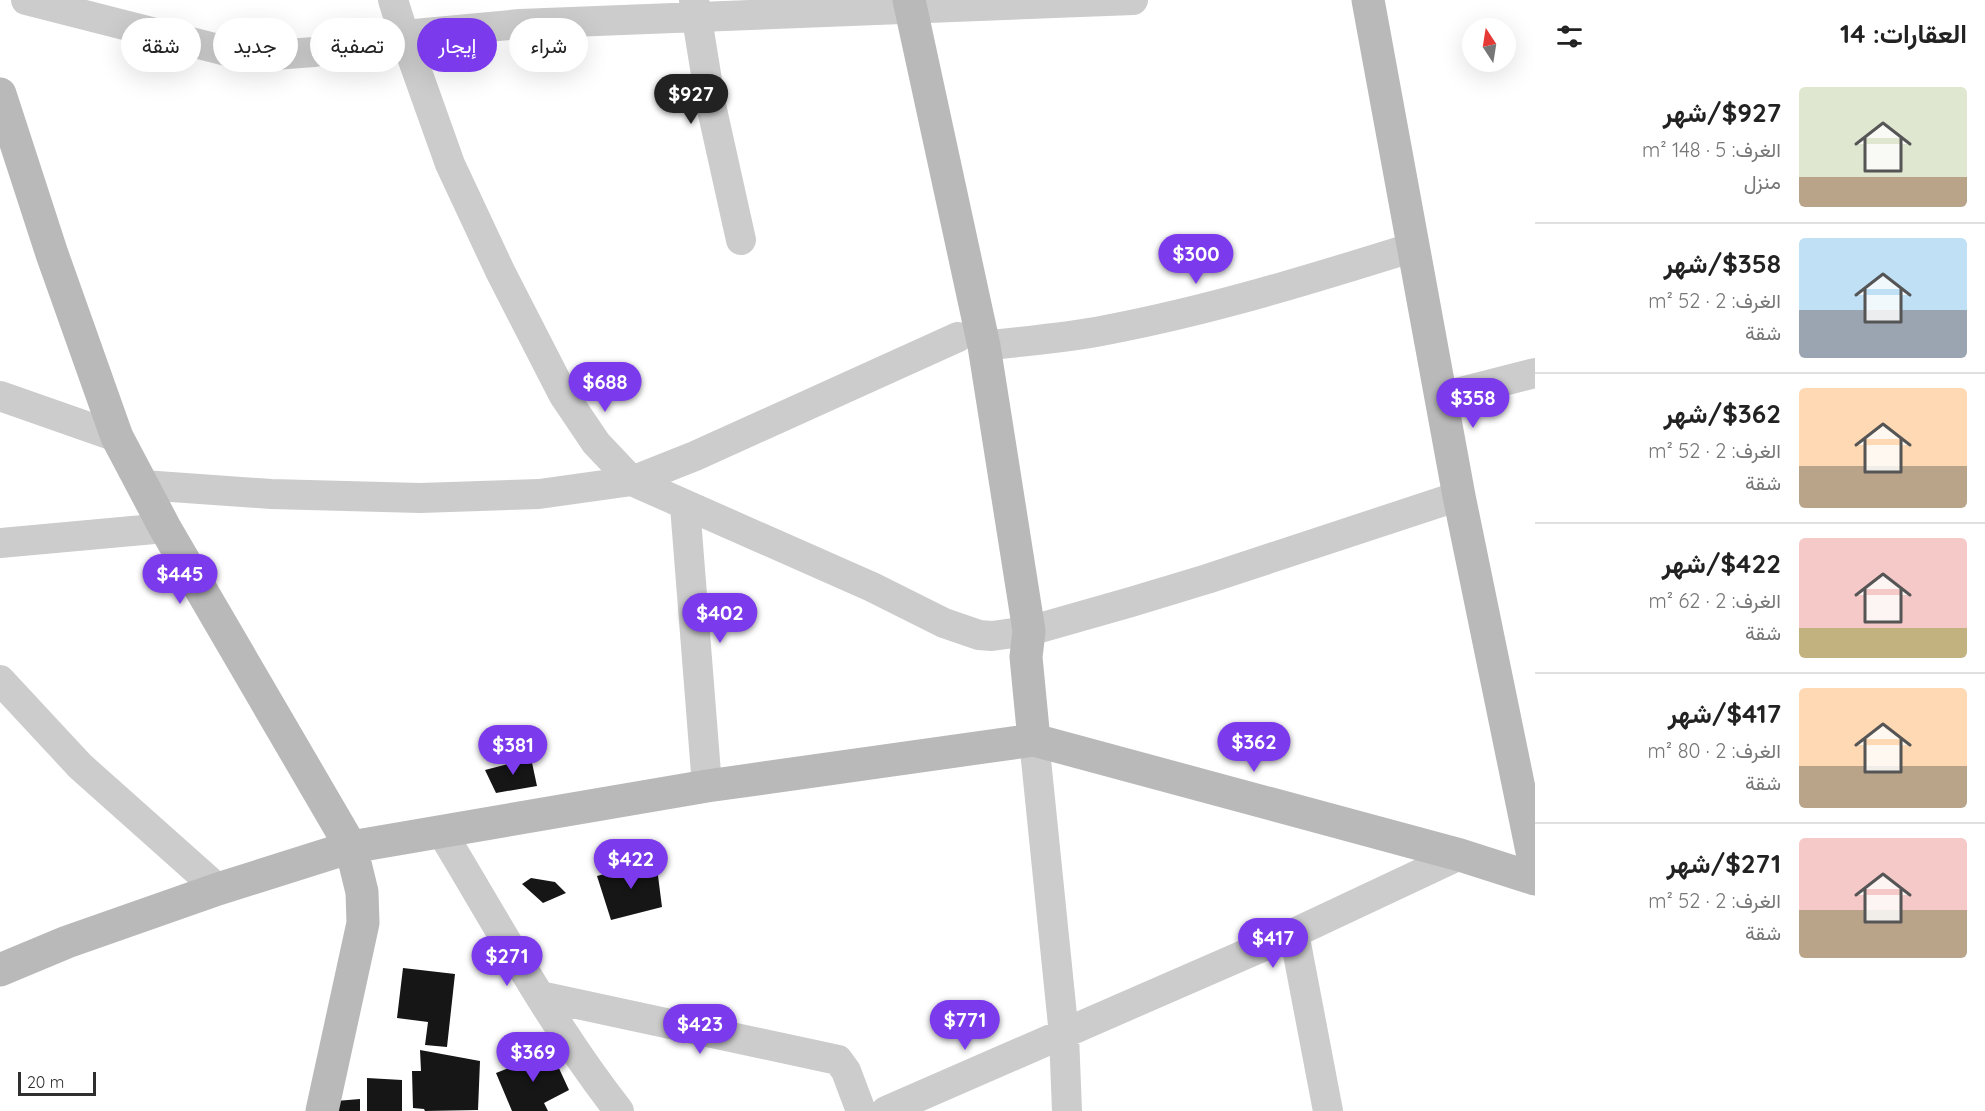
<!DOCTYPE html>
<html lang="ar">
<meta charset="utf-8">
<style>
:root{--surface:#fff;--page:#f6f6f6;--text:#222;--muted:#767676;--line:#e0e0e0;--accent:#7c3aed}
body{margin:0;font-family:Quicksand,Vazirmatn,sans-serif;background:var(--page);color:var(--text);direction:rtl;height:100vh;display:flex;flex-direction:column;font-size:22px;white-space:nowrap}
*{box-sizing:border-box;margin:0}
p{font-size:20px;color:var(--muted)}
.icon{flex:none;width:33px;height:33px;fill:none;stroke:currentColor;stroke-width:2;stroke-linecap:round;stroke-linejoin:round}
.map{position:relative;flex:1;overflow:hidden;direction:ltr}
.panel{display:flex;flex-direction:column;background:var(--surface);width:450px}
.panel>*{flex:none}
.top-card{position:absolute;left:18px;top:18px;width:570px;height:54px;direction:rtl;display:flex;gap:12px}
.needle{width:39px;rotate:348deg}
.controls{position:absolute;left:1462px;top:18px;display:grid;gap:12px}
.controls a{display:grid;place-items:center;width:54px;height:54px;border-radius:50%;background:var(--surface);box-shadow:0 6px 24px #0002;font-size:30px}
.scale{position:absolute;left:18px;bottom:15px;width:78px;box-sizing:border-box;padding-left:6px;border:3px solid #2f2f2f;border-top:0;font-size:16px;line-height:21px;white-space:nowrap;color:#2f2f2f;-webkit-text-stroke:4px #fff;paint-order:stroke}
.price{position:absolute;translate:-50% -51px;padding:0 14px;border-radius:21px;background:var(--accent);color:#fff;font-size:20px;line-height:39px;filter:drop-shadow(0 2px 3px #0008)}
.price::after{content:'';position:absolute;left:50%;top:36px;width:18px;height:14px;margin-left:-9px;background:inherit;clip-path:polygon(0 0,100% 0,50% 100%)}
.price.on{background:#222;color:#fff}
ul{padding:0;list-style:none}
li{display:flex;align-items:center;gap:18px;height:150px;padding:0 18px}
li+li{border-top:2px solid var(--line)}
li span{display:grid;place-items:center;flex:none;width:168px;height:120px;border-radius:6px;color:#555}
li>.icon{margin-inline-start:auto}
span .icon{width:72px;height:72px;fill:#fffc;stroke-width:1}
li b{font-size:26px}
h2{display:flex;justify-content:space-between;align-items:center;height:72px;padding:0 18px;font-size:26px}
.chip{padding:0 21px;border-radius:27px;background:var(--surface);box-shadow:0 6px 24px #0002;font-size:21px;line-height:54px}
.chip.on{background:var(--accent);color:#fff}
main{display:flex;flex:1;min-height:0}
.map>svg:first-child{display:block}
.building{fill:#161616}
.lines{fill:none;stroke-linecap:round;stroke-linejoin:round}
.street{stroke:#ccc;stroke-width:30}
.secondary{stroke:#b9b9b9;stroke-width:33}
</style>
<main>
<section class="panel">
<h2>العقارات: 14<svg class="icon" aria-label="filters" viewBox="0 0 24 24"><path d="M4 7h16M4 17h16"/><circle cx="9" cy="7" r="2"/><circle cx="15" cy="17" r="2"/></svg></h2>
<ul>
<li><span style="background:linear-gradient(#dfe7d0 75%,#b9a48a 0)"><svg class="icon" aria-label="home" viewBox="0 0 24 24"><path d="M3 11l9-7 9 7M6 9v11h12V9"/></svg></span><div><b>$927/شهر</b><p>الغرف: 5 · 148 m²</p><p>منزل</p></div></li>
<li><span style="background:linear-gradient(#bfe0f5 60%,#9aa5b1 0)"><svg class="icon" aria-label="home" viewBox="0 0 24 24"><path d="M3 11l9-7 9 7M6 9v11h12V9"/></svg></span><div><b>$358/شهر</b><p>الغرف: 2 · 52 m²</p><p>شقة</p></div></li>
<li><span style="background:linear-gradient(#ffd9b3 65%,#b9a48a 0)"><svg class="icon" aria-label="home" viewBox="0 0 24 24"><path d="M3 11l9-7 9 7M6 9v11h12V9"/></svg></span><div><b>$362/شهر</b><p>الغرف: 2 · 52 m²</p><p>شقة</p></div></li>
<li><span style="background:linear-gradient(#f6c9c9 75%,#c2b280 0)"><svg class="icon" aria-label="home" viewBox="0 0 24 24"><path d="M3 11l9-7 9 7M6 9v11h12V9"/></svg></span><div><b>$422/شهر</b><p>الغرف: 2 · 62 m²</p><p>شقة</p></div></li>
<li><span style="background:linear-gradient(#ffd9b3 65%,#b9a48a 0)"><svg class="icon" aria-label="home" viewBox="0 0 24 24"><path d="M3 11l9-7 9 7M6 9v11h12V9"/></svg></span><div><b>$417/شهر</b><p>الغرف: 2 · 80 m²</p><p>شقة</p></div></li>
<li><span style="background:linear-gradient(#f6c9c9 60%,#b9a48a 0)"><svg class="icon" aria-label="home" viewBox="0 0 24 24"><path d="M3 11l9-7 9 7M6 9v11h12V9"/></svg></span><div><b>$271/شهر</b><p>الغرف: 2 · 52 m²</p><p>شقة</p></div></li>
</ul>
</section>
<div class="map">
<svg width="1535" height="1111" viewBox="0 0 1535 1111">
<rect width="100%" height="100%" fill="#fff"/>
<path class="building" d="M531 758 537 786 496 793 485 770Z
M656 860 662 907 611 920 597 876Z
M531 878 555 882 566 893 543 903 522 884Z
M403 968 455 974 447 1047 425 1045 428 1022 397 1018Z
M420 1050 480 1061 478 1110 425 1111 424 1109 413 1108 412 1071H421Z
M551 1051 569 1090 544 1103 548 1111H512L496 1073Z
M367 1078 402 1080V1111H367Z
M360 1099V1111H335L336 1101Z"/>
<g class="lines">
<path class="street" d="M26 0 234 53 274 55 314 52 404 35 520 24 1133 0
M393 0 404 35 450 164 500 271 563 394 596 443 632 481 872 587 944 623 979 635 992 636 1029 631 1131 602 1207 579 1459 496
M694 0 711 105 741 240
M984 346C1024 341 1066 338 1106 330 1211 310 1312 279 1414 247
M0 396 117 437
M1441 397 1535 373
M143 485 271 494 420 498 539 494 632 481 695 456 958 337
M685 506 707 786
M0 543 165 528
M0 680 80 766 218 889
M1034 740 1064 1035 1067 1111
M441 831C498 925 551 1024 619 1111
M1294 933 1328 1111
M540 996 838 1060 846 1071 861 1111
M886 1111 1294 933 1460 855"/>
<path class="secondary" d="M909 0 984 346 1029 631 1026 657 1034 740
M1368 0 1459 496 1535 866
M0 94 52 254 117 437 165 528 351 847 362 892 363 923 322 1111
M0 970 67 942 218 889 351 847 707 786 1034 740 1460 855 1535 879"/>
</g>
</svg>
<div class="controls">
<a><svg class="needle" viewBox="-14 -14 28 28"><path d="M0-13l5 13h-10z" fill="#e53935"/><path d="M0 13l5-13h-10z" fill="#767676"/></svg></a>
</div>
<div class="scale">20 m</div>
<b class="price on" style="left:691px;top:125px">$927</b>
<b class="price" style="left:1196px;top:285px">$300</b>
<b class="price" style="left:605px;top:413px">$688</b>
<b class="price" style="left:1473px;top:429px">$358</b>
<b class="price" style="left:180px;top:605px">$445</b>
<b class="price" style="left:720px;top:644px">$402</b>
<b class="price" style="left:1254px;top:773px">$362</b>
<b class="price" style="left:513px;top:776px">$381</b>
<b class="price" style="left:631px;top:890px">$422</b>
<b class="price" style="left:1273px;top:969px">$417</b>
<b class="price" style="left:507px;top:987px">$271</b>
<b class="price" style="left:965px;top:1051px">$771</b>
<b class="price" style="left:700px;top:1055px">$423</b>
<b class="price" style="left:533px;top:1083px">$369</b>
<div class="top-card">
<a class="chip">شراء</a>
<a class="chip on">إيجار</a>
<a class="chip">تصفية</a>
<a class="chip">جديد</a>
<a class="chip">شقة</a>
</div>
</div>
</main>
